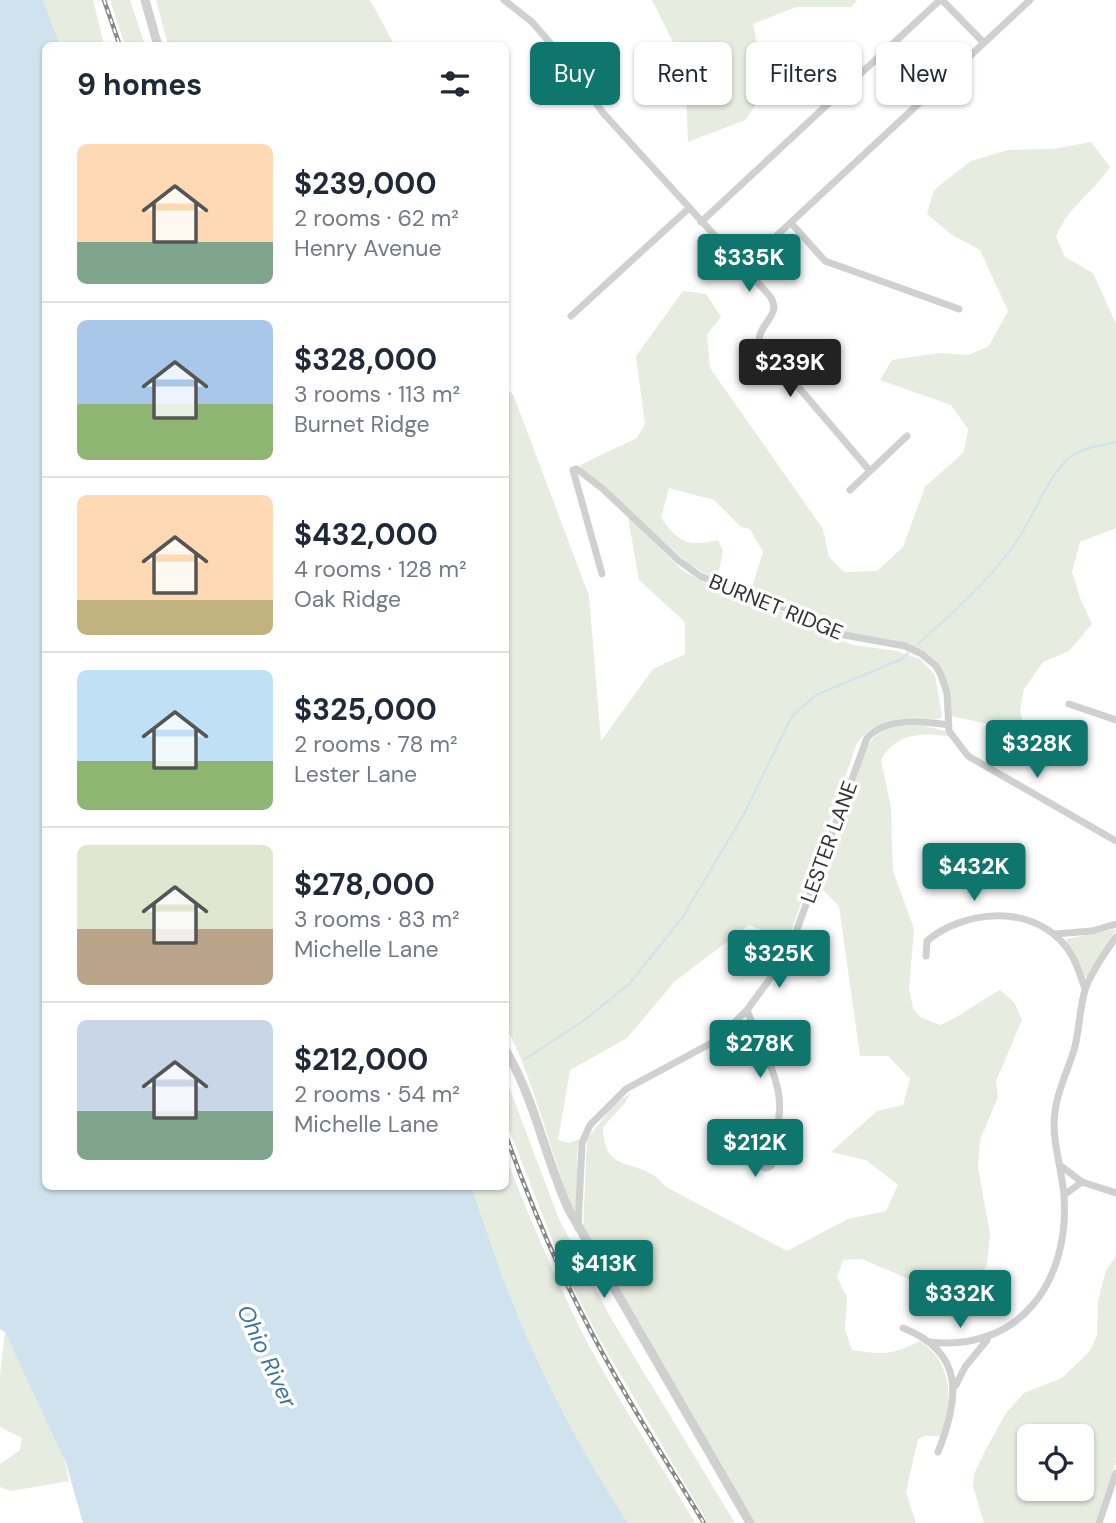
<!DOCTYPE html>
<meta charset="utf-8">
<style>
:root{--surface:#fff;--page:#f6f6f7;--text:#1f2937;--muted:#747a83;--line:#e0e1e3;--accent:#0f766e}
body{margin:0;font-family:"DM Sans",sans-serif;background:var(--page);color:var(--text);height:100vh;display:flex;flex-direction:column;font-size:26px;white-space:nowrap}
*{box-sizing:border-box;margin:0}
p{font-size:23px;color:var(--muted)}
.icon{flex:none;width:38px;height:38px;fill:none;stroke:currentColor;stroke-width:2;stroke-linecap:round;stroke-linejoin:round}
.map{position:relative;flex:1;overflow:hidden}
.side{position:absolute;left:42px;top:42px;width:467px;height:1148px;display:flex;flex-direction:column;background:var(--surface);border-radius:10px;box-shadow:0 2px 5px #0004}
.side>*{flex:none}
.hud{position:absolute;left:530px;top:42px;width:480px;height:63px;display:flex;gap:14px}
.fabs{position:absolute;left:1017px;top:1424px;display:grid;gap:14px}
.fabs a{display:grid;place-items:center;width:77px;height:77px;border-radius:10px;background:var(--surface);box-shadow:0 2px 5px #0004;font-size:35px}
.price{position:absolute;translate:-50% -60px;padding:0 16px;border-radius:7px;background:var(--accent);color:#fff;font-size:23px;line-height:46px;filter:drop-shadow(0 2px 4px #0008)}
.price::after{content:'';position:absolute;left:50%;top:42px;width:21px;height:16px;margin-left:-10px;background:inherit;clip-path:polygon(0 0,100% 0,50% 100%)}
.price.current{background:#222;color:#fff}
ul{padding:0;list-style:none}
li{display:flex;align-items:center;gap:21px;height:175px;padding:0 35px}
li+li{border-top:2px solid var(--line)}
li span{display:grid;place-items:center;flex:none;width:196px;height:140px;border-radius:10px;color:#555}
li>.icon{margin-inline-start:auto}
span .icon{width:84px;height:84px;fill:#fffc;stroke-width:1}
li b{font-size:30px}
h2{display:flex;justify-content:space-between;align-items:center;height:84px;padding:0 35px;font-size:30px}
.pill{padding:0 24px;border-radius:10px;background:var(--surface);box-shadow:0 2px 5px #0004;font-size:24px;line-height:63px}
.pill.current{background:var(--accent);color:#fff}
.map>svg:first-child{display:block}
.green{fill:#e6ecdf;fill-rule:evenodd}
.water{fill:#cfe2ee}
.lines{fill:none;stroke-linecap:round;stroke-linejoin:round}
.stream{stroke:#cfe2ee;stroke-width:2}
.minor{stroke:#d0d0d0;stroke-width:7}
.tertiary{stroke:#d0d0d0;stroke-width:9}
.rail-casing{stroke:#888;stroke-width:4.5}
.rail{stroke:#fff;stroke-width:2;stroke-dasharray:5;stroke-linecap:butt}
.labels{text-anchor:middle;stroke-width:7;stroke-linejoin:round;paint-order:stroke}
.street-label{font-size:21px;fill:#333;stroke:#fff}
.water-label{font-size:23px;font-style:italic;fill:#3f7597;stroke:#fff}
</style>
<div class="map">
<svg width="1116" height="1523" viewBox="0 0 1116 1523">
<rect width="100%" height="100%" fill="#fff"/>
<path class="green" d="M43 0H93L104 45H60Z
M110 0H130L145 45H125Z
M156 0H370L393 42 389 46 168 45Z
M652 0H857L851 7H796L753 24 767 89 745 120 688 142 685 66Z
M1091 142 1110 167C1092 194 1068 206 1056 237L1065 257 1093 273 1116 324V528L1080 542 1072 572 1080 598 1092 624 1069 651 1043 662 1024 689 1020 711 1027 737 1017 741 988 724 951 716C949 630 901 649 839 633 809 624 779 605 750 594L763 552 750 529 741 527 714 500 669 488 661 518C680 543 687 547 718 540L723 551 717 581 688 563 582 469 580 465 637 438 645 424 636 356 683 291 706 294 721 317 707 334 710 368 823 529 829 557 844 572 877 571 903 547 925 487 964 452 968 429 951 405 880 380 892 360 940 353 969 355 989 346 1008 311 980 250 952 235 927 214 934 190 971 161 1008 150 1053 149Z
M506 389 513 394 589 596 601 741 653 669 685 654V622L639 580 628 517 682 570 717 590 794 616 821 633 853 645 897 651 920 659 935 675 942 716 939 719C904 718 881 714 857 743L791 932 781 938 749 925 674 982 627 1038 570 1070 558 1140 569 1143 579 1139 577 1154 579 1223C550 1158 538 1088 506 1027Z
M924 726 945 731 948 736C920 732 895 734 881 760L891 807 893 871 914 929 909 989 913 1008 920 1017 940 1025C962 1016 979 1001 1000 990L1014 1002 1022 1020 996 1081 998 1097 980 1140 978 1167 990 1234 987 1264 976 1283 959 1292H939L862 1259 843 1260 837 1277 847 1297 845 1330 852 1350C883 1355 892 1355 920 1341 953 1364 954 1401 940 1436H925L918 1439 906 1492 916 1523H753L583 1230 587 1139 612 1107 631 1092 625 1103 603 1127C604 1171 629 1159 655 1176 659 1180 663 1184 668 1188L787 1251 848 1219 886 1211 898 1185 866 1160 831 1152 877 1111 903 1105 910 1079 888 1056H860L839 906 818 885C825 866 834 848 840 829 849 802 854 752 877 735 890 724 909 726 924 726Z
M1116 929 1089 976 1085 977 1066 939Z
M506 1079 559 1219 609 1315 735 1523H708L600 1340 563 1267 506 1122Z
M506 1158C531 1221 557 1283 588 1344 621 1405 660 1463 695 1523H628C582 1452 542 1378 511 1298 496 1262 485 1223 471 1187L506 1186Z
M1116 1256V1462L1095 1523H984L973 1487 974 1474 985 1451 1006 1413 1024 1393 1062 1378 1090 1351 1097 1335 1098 1301 1106 1270ZM1029 1437H1082V1489H1029Z
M5 1332C26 1379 61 1430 69 1481L11 1491 0 1487V1464L20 1450 22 1438 0 1427V1376Z"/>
<path class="water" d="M0 0H43L60 45 46 46V1186L471 1187C485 1223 496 1262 511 1298 542 1378 582 1452 628 1523H83L66 1463 5 1332 0 1329Z"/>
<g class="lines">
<path class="stream" d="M917 645C952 613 988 582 1015 544 1032 520 1048 475 1070 457 1083 448 1101 445 1116 442
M525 1059 582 1022 629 984 682 918 744 814 792 716 816 695 902 659 908 653"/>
<path class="minor" d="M504 0 532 22 558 52 604 114 769 295C784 315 759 322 759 341L870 471
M942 0 984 43
M701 222 940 0
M791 223 825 261 959 309
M743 267 1030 0
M571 316 688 209
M850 490 907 436
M602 574 573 470 577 469 603 489 678 560 700 576 750 598 789 609 833 633 905 646 922 654 936 666 941 675 947 693 949 731 968 756 1116 841
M1069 704 1116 720
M1055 934 1092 931 1116 924
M926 956 927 941C962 911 1027 904 1061 941 1074 954 1079 971 1085 989
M747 1010C766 1062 799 1101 765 1154
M759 1161a7 7 0 1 1 14 0a7 7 0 1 1-14 0Z
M1061 1166 1082 1182 1116 1193
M1064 1195 1082 1182
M578 1228 582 1143 590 1125 626 1089 717 1040 747 1010 777 969 796 932 867 738C886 717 922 721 948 725
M903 1328C966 1353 959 1399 938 1452
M930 1342C1020 1352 1070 1281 1064 1196 1062 1168 1051 1140 1055 1112 1057 1091 1068 1070 1074 1050 1080 1030 1079 1007 1086 987 1093 969 1105 953 1116 937
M956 1385 965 1367 987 1340
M1099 1523 1116 1473"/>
<path class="tertiary" d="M145 0 158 46
M506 1051C535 1100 545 1158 569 1210L750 1523"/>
<g class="rail-casing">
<path id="rail" d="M104 0 120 46
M506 1136C528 1197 552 1256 582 1314 618 1386 662 1454 704 1523"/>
</g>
<use href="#rail" class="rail"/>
</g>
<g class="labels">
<g class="street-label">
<text transform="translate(776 607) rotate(22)" y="7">BURNET RIDGE</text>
<text transform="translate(829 842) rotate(-70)" y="7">LESTER LANE</text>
</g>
<g class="water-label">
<text transform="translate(267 1356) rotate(65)" y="8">Ohio River</text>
</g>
</g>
</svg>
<div class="fabs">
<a><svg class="icon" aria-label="locate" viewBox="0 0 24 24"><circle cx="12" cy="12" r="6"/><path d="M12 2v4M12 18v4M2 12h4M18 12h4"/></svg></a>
</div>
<b class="price" style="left:749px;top:294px">$335K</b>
<b class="price current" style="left:790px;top:399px">$239K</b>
<b class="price" style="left:1037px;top:780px">$328K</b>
<b class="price" style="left:974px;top:903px">$432K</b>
<b class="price" style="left:779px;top:990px">$325K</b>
<b class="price" style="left:760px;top:1080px">$278K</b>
<b class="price" style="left:755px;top:1179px">$212K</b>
<b class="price" style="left:604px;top:1300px">$413K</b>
<b class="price" style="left:960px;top:1330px">$332K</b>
<div class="hud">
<a class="pill current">Buy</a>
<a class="pill">Rent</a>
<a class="pill">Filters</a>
<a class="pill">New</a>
</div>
<section class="side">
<h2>9 homes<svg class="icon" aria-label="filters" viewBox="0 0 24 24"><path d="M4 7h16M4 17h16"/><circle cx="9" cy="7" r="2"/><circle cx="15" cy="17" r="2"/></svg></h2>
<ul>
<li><span style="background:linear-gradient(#ffd9b3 70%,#7fa58c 0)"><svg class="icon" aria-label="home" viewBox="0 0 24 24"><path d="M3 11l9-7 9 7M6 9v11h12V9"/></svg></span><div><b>$239,000</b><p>2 rooms · 62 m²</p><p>Henry Avenue</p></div></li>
<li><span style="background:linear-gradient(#a9c7e8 60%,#8fb573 0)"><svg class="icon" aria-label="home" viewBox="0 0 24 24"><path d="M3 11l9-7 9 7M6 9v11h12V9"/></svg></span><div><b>$328,000</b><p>3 rooms · 113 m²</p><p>Burnet Ridge</p></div></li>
<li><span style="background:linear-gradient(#ffd9b3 75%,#c2b280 0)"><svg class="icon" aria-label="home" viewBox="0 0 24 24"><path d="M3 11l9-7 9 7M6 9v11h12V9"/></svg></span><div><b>$432,000</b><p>4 rooms · 128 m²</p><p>Oak Ridge</p></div></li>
<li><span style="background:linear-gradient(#bfe0f5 65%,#8fb573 0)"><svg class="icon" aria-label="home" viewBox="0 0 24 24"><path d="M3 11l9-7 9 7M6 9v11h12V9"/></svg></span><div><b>$325,000</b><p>2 rooms · 78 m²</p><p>Lester Lane</p></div></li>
<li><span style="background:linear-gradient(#dfe7d0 60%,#b9a48a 0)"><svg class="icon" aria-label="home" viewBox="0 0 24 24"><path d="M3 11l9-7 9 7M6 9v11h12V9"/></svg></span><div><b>$278,000</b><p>3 rooms · 83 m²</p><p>Michelle Lane</p></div></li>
<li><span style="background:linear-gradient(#c9d6e8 65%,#7fa58c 0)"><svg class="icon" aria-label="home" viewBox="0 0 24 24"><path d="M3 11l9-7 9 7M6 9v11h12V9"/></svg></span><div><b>$212,000</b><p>2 rooms · 54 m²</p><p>Michelle Lane</p></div></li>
</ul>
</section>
</div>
